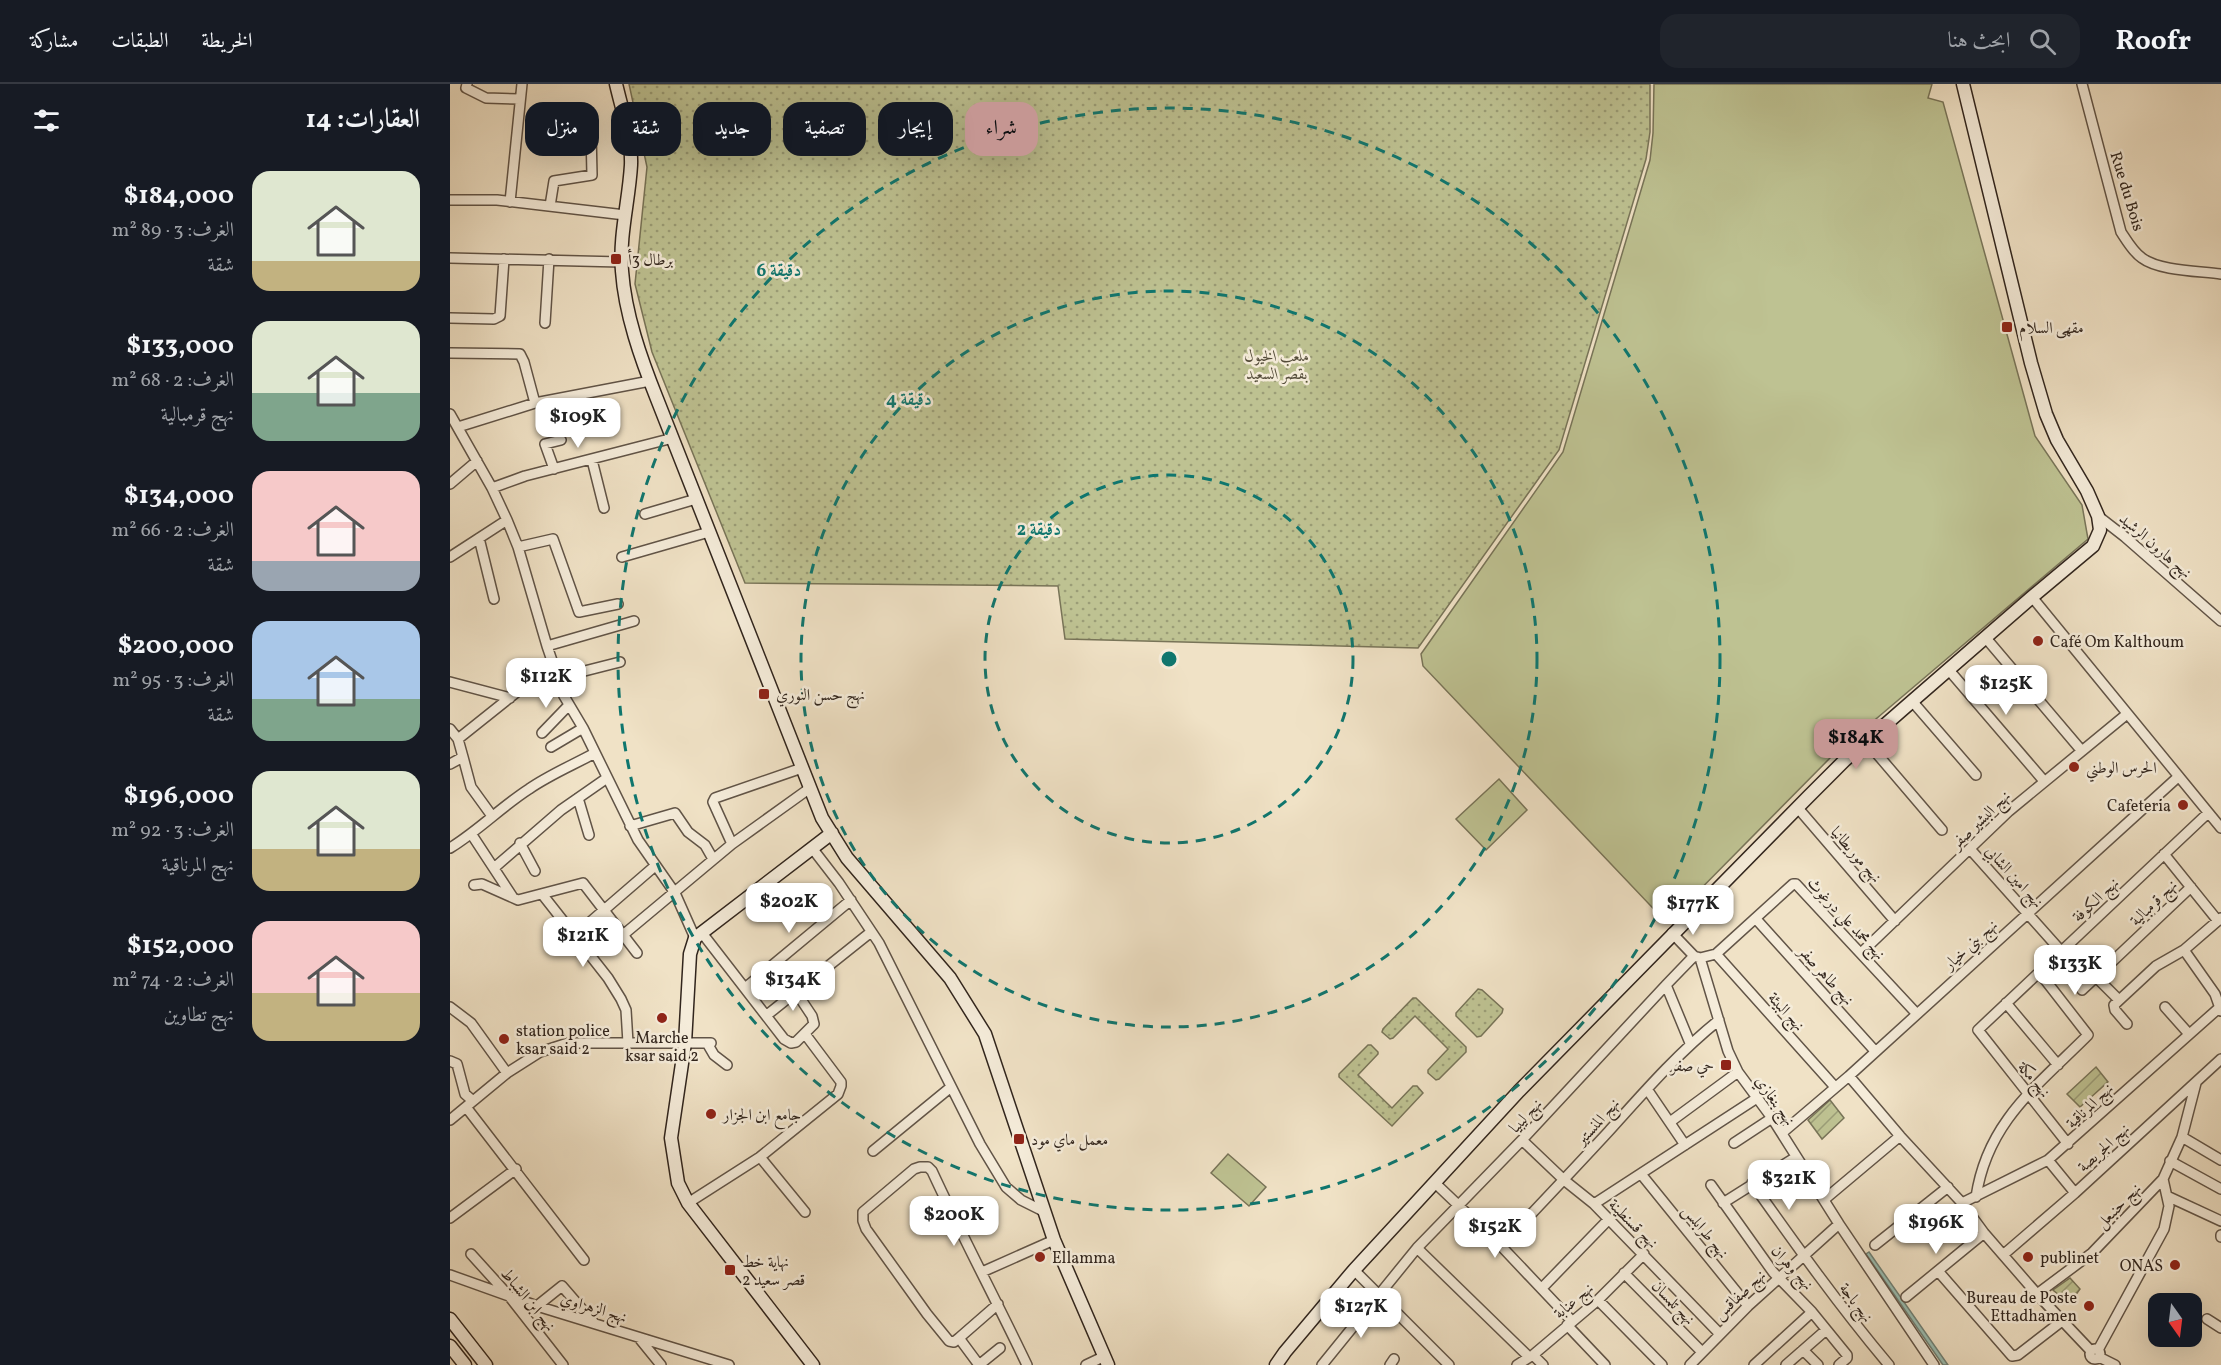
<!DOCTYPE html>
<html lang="ar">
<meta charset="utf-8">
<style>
:root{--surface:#171b24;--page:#20242c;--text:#f1f3f6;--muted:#9ea1a6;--line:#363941;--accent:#c59692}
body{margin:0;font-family:Vollkorn,Amiri,serif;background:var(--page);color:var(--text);direction:rtl;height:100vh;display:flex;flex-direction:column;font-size:22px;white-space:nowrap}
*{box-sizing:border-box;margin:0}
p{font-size:20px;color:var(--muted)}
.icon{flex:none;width:33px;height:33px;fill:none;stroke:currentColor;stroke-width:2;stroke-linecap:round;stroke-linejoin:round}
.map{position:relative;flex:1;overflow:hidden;direction:ltr}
.panel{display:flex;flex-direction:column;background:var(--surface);width:450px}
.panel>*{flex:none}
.hud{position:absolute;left:18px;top:18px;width:570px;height:54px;direction:rtl;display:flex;gap:12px}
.needle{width:39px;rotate:166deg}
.fabs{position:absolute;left:1698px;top:1209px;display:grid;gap:12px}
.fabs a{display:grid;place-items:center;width:54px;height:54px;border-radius:12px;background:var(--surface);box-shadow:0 6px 24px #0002;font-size:30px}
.price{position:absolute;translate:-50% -51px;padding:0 14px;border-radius:12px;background:#fff;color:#222;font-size:20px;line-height:39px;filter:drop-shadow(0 2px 3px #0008)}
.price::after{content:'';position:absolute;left:50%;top:36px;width:18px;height:14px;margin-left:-9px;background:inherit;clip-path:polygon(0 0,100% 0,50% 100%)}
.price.on{background:var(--accent);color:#111}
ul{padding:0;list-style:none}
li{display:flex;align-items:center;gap:18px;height:150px;padding:0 30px}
li span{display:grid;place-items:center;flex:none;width:168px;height:120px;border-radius:18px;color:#555}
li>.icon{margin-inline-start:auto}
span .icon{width:72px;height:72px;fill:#fffc;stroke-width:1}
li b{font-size:26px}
h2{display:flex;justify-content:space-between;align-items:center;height:72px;padding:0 30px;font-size:26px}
.tag{padding:0 21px;border-radius:18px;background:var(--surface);box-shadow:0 6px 24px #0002;font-size:21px;line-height:54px}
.tag.on{background:var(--accent);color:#111}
header{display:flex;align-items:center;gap:36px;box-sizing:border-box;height:84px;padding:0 30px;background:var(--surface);border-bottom:2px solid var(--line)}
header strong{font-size:28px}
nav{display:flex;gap:33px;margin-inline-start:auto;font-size:21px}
.search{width:420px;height:54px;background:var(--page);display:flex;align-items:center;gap:15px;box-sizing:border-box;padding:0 21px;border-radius:18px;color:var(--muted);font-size:22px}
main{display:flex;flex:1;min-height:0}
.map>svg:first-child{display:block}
.grass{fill:url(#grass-dots);stroke:#787458;stroke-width:1.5}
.garden{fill:url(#garden-furrows);stroke:#787458;stroke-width:1.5}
.pitch{fill:#bec292;stroke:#787458;stroke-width:1.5}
.water{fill:#9abeb2;stroke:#708176;stroke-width:1.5}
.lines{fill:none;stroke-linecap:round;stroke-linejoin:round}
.street-casing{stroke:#615447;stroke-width:12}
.secondary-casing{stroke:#31251d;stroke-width:15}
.street{stroke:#f5ecda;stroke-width:9}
.secondary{stroke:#f5ecda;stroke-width:12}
.ring{fill:none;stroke:#0f766e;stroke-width:3;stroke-dasharray:10 8}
.poi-dot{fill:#8f2418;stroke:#f5ecda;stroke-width:2}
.labels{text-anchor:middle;stroke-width:5;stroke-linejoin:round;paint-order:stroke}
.street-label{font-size:16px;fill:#31251d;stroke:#f5ecda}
.poi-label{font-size:16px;fill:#31251d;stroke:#f5ecda;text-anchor:start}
.park-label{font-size:16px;font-style:italic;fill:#544c3a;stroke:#f5ecda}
.centre{fill:#0f766e;stroke:#f5ecda;stroke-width:3}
.ring-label{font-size:18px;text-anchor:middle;font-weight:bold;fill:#0f766e;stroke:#f5ecda;stroke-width:5;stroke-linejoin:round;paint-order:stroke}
</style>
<header>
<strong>Roofr</strong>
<div class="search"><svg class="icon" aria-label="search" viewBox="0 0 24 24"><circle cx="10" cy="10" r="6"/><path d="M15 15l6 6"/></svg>ابحث هنا</div>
<nav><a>الخريطة</a><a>الطبقات</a><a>مشاركة</a></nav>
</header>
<main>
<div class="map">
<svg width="1771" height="1281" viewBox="0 0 1771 1281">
<defs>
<pattern id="grass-dots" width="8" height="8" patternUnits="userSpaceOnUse" patternTransform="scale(1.5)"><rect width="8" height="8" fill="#bec292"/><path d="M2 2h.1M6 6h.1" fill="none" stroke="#9b9d77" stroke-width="1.8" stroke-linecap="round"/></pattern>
<pattern id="garden-furrows" width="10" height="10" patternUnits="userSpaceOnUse" patternTransform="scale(1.5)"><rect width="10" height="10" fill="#bec292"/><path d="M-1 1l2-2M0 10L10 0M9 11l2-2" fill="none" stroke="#9b9d77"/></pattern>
</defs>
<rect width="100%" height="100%" fill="#f0e2c6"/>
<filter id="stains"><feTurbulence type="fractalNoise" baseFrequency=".00333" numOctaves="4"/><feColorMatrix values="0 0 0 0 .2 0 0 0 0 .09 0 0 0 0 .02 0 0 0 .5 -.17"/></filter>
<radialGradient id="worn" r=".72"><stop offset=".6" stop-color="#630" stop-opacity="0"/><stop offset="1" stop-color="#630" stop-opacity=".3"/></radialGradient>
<path class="grass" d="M179 0H1200V48L1196 75 1109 366 968 564 615 555 608 502 295 499 202 268 185 200 197 83Z
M1028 905 1032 906 1053 925 1052 929 1031 952 1027 953 1006 932V929Z
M963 914H966L1016 963V968L989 995 986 996 978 989V986L998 965 965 932 943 954 940 955 932 948 933 945Z
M918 961H921L928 968V970L908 991 942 1024 963 1002H967L973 1009 942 1042 889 993V990Z"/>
<path class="garden" d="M1646 983 1658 998 1630 1023 1617 1010Z
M1380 1016 1394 1034 1372 1055 1358 1036Z
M1620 1194 1630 1205 1619 1220 1603 1206Z"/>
<path class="pitch" d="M1204 0H1482L1478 14 1493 18 1585 352 1632 421 1638 455 1380 674 1217 839 973 582 971 570 1113 368 1200 76 1203 49Z
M1049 695 1077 726 1036 766 1006 735Z
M778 1070 816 1103 799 1122 761 1089Z"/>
<path class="water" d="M1419 1168 1498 1281H1493L1416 1170Z"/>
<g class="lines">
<g class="street-casing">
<path id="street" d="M17 0 16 4 36 14 70 15
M1632 0 1671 148C1677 157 1683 168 1692 174 1709 187 1750 187 1771 190
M0 116H47L175 131
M60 118 72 0
M100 122 104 97 142 91 141 48
M0 174 171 178
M0 234 44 235 50 232 54 175
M95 239 99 175
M0 269 70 270 74 278 85 319
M0 330 42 404 57 436 68 463 97 562 114 612 133 644 188 756 225 809 245 854
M8 343 85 319 200 297
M142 376 154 424
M104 385 95 360 111 356
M0 400 27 377
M42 404 75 392 223 354
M195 430 246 415
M1648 432 1675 453 1771 537
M29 454 44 515
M68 463 103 455 129 528 168 520
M0 473 57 436
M172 473 259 448
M1582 513 1771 744
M1535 553 1631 666
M97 562 184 537
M1498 585 1594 697
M107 594 170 578
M0 598 60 614
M1462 617 1526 691
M0 645 8 655 13 673 0 680
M92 649 119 621
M8 655 102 580
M1416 657 1492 746
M101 663 133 644
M13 673 21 703 42 732
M128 714 139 751
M1347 723 1445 837
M180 742 225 729 238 748 255 761 263 775
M22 751 62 812
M70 759 85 787
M282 760 263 718 265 714 352 684
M0 764C28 747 51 723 79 705 99 691 123 681 145 669
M362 764 389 799 429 859 530 1060 556 1103 571 1116 595 1128
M1520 765 1611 867
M1714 770 1768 837
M44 784 111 726 157 694
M24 801 32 800 68 816 133 799 187 869
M1741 803 1646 893 1632 906Z
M92 810 158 894 171 915 176 926 178 959
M1306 835 1425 967
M252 849 334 955 341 959 346 958 364 940 362 932 346 908
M1222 849 1244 872
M173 851 282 760 360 704
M124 852 205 782
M1734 866 1765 910 1771 927
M1411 869 1559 727 1677 630
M1266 870 1385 1003
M1247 873 1250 874 1266 870 1343 800H1346L1466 929
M1250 874 1278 967 1288 988 1322 1034 1389 1140 1484 1281
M1646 893 1669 916
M1216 901 1240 959
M295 904 401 816
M1556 919 1608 981
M0 923 21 939 57 989
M1715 923 1739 950
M317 931 421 848
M1677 940 1665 926 1664 921 1706 882 1734 866 1771 834
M257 959 264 971 277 981
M0 977 7 980 15 1010 23 1017
M1399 992 1450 1052 1512 1119 1534 1149 1587 1210 1641 1267
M1197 1005 1235 1061
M16 1023 134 1176
M0 1036 57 989 90 968 118 959H261
M1220 1038 1288 988
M1332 1049 1399 992 1728 693
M1732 1053 1771 1076
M1072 1056 1114 1096 1144 1120 1269 1249
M1284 1059 1322 1034
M1618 1060 1528 946 1758 729
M423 1067 501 1003
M310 1073 355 1128
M1598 1076 1625 1109
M1720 1077 1771 1105
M1191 1090 1298 1222
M984 1098 1051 1162 1122 1237
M1302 1099C1346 1161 1390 1223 1439 1281
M1261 1101 1323 1188 1362 1228 1397 1271V1274L1389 1281
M1717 1112 1771 1137
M1526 1113C1537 1038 1587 1002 1638 951L1589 888
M1375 1115 1450 1052
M238 1119 310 1073 388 1010 391 1002V998L355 950
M1273 1119 1346 1073
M1512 1119 1598 1076 1770 923
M1144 1120 1307 1014
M0 1134 66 1085
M1771 1151V1153
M1425 1161 1498 1103
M1051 1162C1087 1124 1123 1086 1159 1047 1194 1008 1228 969 1269 936
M967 1164 1078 1272
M21 1170 59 1212 113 1281
M1553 1171 1625 1109 1771 975
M904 1186 999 1281
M1488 1187 1562 1272 1568 1271 1612 1237
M532 1188 604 1156
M1174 1189 1252 1268
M0 1191 87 1222 279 1281
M1092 1204 1159 1135
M1587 1210 1642 1169 1713 1095
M1456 1213 1534 1149
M1148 1216 1212 1281
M548 1220 509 1254 504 1258 499 1257 477 1230 416 1145 413 1137V1128L464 1085 470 1083H478L482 1087C512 1152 546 1216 577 1281
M87 1222 112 1202 144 1239
M1757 1235 1771 1244
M1117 1241 1155 1281
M189 1254 211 1281
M509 1254 529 1281
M1640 1270a5 5 0 1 1 10 0a5 5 0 1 1-10 0Z
M1353 1266 1368 1281
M1648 1266 1714 1145 1719 1122 1713 1095 1732 1053 1746 999
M1083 1271 1093 1281
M1649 1273 1665 1281
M529 1281 550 1264
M636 1281 655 1272
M872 1281 967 1164 1072 1056 1216 901 1244 872
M940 1281 944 1275
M1067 1281 1083 1271 1148 1216 1194 1170
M1240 1281 1298 1222 1389 1140
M1304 1281 1362 1228
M1336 1281 1376 1246"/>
</g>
<g class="secondary-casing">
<path id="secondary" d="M166 0C172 26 182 55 181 81 179 117 169 151 172 187 175 230 191 275 207 315L372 734 397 774 500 894 535 950 604 1156 658 1281
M0 1235 36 1281
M0 1262 15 1281
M363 1281 238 1119 228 1099 221 1054 235 959 240 870 245 854 382 749
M826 1281 835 1268 904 1186 1069 1007 1358 713 1395 676 1452 626 1582 513 1643 462 1650 446 1648 432 1637 407 1607 356 1596 330 1581 279 1513 0"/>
</g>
<use href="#street" class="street"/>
<use href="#secondary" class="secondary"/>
</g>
<g class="ring">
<circle cx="719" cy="575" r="184"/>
<circle cx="719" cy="575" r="368"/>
<circle cx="719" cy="575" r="551"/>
</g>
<g class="poi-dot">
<rect x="160" y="169" width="12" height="12" rx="3"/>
<rect x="1551" y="237" width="12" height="12" rx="3"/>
<circle cx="1588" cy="557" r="6"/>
<rect x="308" y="604" width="12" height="12" rx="3"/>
<circle cx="1624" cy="683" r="6"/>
<circle cx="1733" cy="721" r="6"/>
<circle cx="212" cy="934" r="6"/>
<circle cx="54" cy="955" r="6"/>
<rect x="1270" y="975" width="12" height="12" rx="3"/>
<circle cx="261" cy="1030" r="6"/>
<rect x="563" y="1049" width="12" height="12" rx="3"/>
<circle cx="590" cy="1173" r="6"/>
<circle cx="1578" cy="1173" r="6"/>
<circle cx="1725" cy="1181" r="6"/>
<rect x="274" y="1180" width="12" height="12" rx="3"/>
<circle cx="1639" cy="1222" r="6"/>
</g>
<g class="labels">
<g class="street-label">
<text transform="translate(1678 107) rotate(73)" y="6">Rue du Bois</text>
<text transform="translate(1706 461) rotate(41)" y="6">نهج هارون الرشيد</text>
<text transform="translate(1530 735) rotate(-44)" y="6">نهج البشير صفر</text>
<text transform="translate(1407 770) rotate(49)" y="6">نهج موريطانيا</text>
<text transform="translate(1565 792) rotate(48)" y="6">نهج امين الشابي</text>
<text transform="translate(1645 815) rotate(-43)" y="6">نهج الكوفة</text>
<text transform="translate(1703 818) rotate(-44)" y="6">نهج قرمبالية</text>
<text transform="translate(1397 834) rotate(47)" y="6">نهج محمد علي درغوث</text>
<text transform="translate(1520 860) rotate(-42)" y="6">نهج بني خيار</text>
<text transform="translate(1377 891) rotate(48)" y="6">نهج طاهر صفر</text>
<text transform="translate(1337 927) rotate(48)" y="6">نهج البيئة</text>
<text transform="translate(1585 995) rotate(51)" y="6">نهج مكة</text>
<text transform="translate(1326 1016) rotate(55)" y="6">نهج بنغازي</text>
<text transform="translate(1639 1021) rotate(-43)" y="6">نهج المرناقية</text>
<text transform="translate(1075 1031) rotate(-47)" y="6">نهج ليبيا</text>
<text transform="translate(1147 1037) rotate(-48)" y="6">نهج المنستير</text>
<text transform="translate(1653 1063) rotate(-42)" y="6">نهج الجريصة</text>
<text transform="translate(1668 1121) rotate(-45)" y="6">نهج حنبعل</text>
<text transform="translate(1184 1139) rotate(45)" y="6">نهج قسنطينة</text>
<text transform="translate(1256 1147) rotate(51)" y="6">نهج طرابلس</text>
<text transform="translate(1343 1183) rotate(48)" y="6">نهج وهران</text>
<text transform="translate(1289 1210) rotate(-43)" y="6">نهج صفاقس</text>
<text transform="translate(79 1215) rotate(51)" y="6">نهج ابن الشباط</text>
<text transform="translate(1123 1216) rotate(-40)" y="6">نهج عنابة</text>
<text transform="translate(1224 1218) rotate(46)" y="6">نهج تلمسان</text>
<text transform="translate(1407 1218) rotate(53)" y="6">نهج باجة</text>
<text transform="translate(144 1223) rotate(17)" y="6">نهج الزهراوي</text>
</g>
<g class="poi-label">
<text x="178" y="181">برطال 3أ</text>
<text x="1569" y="249">مقهى السلام</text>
<text x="1600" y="563">Café Om Kalthoum</text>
<text x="326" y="616">نهج حسن النوري</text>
<text x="1636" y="689">الحرس الوطني</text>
<text x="1721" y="727" text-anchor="end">Cafeteria</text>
<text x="66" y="952">station police<tspan x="66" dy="18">ksar said 2</tspan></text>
<text x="212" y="959" text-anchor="middle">Marche<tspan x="212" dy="18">ksar said 2</tspan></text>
<text x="1264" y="987" text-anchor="end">حي صفر</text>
<text x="273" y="1036">جامع ابن الجزار</text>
<text x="581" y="1061">معمل ماي مود</text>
<text x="602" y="1179">Ellamma</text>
<text x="1590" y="1179">publinet</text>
<text x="292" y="1183">نهاية خط<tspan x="292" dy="18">قصر سعيد 2</tspan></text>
<text x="1713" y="1187" text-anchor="end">ONAS</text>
<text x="1627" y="1219" text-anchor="end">Bureau de Poste<tspan x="1627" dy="18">Ettadhamen</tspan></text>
</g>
<g class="park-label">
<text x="827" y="277">ملعب الخيول<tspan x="827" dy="18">بقصر السعيد</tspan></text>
</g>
</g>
<circle cx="719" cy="575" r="9" class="centre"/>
<g class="ring-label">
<text x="329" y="192">6 دقيقة</text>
<text x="459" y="321">4 دقيقة</text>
<text x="589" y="451">2 دقيقة</text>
</g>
<rect width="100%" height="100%" filter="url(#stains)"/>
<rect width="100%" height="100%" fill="url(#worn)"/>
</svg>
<div class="fabs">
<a><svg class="needle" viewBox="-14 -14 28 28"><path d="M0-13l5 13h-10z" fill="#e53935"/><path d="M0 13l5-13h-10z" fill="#9ea1a6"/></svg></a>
</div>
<b class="price" style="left:128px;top:365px">$109K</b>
<b class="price" style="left:96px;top:625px">$112K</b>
<b class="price" style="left:1556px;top:632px">$125K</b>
<b class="price on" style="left:1406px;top:686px">$184K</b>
<b class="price" style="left:339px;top:850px">$202K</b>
<b class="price" style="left:1243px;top:852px">$177K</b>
<b class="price" style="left:133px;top:884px">$121K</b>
<b class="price" style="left:1625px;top:912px">$133K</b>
<b class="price" style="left:343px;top:928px">$134K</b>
<b class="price" style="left:1339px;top:1127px">$321K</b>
<b class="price" style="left:504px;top:1163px">$200K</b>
<b class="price" style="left:1486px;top:1171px">$196K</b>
<b class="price" style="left:1045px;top:1175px">$152K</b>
<b class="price" style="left:911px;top:1255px">$127K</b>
<div class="hud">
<a class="tag on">شراء</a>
<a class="tag">إيجار</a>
<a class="tag">تصفية</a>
<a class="tag">جديد</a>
<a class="tag">شقة</a>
<a class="tag">منزل</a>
</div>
</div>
<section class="panel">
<h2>العقارات: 14<svg class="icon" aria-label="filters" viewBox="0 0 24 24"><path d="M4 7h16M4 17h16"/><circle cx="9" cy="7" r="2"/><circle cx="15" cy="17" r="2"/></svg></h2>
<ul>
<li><span style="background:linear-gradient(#dfe7d0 75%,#c2b280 0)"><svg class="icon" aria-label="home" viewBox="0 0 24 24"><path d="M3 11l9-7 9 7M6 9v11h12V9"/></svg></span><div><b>$184,000</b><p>الغرف: 3 · 89 m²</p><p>شقة</p></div></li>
<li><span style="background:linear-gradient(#dfe7d0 60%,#7fa58c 0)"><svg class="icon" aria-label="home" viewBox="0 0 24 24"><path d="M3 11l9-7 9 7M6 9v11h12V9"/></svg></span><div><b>$133,000</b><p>الغرف: 2 · 68 m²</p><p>نهج قرمبالية</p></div></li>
<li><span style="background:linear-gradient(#f6c9c9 75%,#9aa5b1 0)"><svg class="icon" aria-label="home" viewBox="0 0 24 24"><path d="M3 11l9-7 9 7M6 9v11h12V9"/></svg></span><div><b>$134,000</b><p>الغرف: 2 · 66 m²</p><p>شقة</p></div></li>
<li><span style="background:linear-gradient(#a9c7e8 65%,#7fa58c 0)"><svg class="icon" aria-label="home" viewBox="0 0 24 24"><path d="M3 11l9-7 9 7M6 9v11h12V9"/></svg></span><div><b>$200,000</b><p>الغرف: 3 · 95 m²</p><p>شقة</p></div></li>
<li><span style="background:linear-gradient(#dfe7d0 65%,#c2b280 0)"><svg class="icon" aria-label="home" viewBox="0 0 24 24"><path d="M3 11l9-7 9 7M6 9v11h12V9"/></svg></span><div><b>$196,000</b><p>الغرف: 3 · 92 m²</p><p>نهج المرناقية</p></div></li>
<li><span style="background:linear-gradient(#f6c9c9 60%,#c2b280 0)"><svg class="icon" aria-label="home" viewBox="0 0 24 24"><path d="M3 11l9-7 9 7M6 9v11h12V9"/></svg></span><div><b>$152,000</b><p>الغرف: 2 · 74 m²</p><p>نهج تطاوين</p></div></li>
</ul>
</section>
</main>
